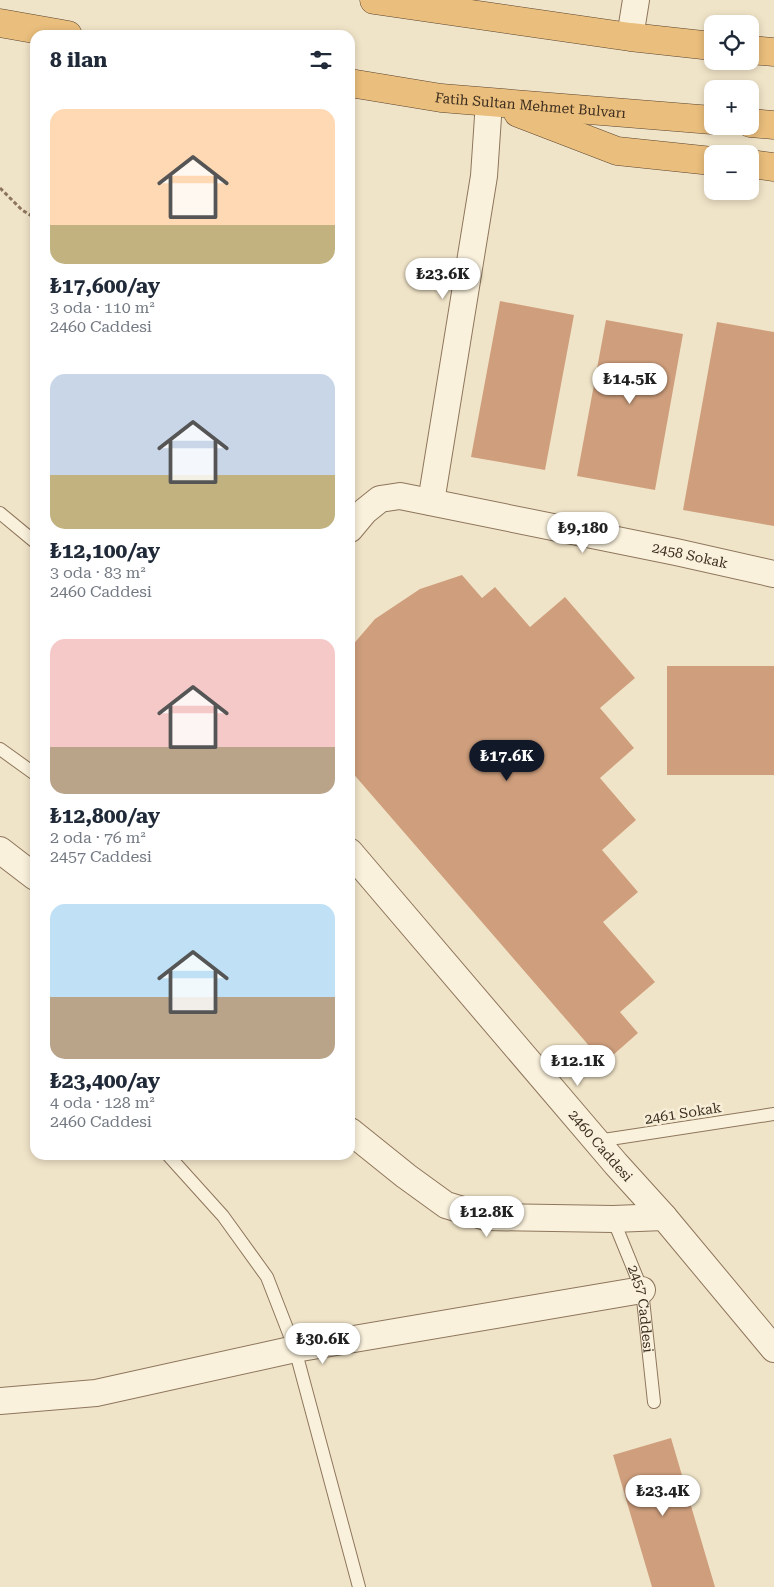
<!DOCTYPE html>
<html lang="tr">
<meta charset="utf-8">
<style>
:root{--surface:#fff;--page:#f6f6f7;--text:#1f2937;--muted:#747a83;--accent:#111827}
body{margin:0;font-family:"Roboto Serif",serif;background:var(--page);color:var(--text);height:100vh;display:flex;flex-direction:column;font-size:19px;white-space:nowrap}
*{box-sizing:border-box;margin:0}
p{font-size:16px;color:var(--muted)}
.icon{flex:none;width:28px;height:28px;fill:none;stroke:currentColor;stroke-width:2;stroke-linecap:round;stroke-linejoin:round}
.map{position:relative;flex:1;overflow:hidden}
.side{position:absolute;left:30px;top:30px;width:325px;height:1130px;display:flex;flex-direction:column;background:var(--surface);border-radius:15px;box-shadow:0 2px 8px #0003}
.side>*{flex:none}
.tools{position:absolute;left:704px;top:15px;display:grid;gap:10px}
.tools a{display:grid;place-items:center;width:55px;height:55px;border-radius:10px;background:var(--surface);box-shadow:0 2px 8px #0003;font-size:25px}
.price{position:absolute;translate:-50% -42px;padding:0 11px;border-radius:18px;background:#fff;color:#222;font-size:16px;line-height:32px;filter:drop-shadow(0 1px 2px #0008)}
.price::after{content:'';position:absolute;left:50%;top:30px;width:15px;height:11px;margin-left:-8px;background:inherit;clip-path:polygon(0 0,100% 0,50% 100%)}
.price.selected{background:var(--accent);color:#fff}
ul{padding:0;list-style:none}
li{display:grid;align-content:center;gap:10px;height:265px;padding:0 20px}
li span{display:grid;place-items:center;height:155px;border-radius:15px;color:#555}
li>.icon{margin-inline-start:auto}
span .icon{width:90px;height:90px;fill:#fffc;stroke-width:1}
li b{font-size:21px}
h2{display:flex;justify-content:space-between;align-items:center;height:60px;padding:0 20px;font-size:21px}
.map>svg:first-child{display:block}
.building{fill:#cf9f7d}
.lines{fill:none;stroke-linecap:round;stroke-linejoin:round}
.service-casing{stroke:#8d765c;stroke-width:14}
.minor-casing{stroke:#8d765c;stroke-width:28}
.trunk-casing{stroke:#5b4430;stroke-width:29}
.path{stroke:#8d765c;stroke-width:3;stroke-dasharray:4 2.5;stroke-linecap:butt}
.service{stroke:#faf1dc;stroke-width:12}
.minor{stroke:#faf1dc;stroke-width:26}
.trunk{stroke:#eabe7c;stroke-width:28}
.labels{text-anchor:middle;stroke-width:5;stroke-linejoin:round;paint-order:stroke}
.street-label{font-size:14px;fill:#3d2e20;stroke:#f7eed8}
</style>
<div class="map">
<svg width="774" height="1587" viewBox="0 0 774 1587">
<rect width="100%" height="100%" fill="#f0e4c8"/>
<path class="building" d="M500 301 574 315 545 470 471 457Z
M606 320 683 334 655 490 577 476Z
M717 322 774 332V526L683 510Z
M462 575 482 598 495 587 530 627 565 597 635 678 600 708 634 748 600 778 636 820 602 850 638 892 603 922 655 982 620 1012 638 1033 604 1063 350 770V648L375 619 420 589Z
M667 666H774V775H667Z
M671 1438 694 1516 715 1587H652L636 1533 613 1455Z"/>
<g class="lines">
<g class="service-casing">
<g id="service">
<path d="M0 513 35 542"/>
<path d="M0 749 35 774"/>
<path d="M597 1141 774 1114"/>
<path d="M168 1155 223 1216 267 1277 295 1349 359 1587"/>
<path id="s1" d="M613 1219 642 1290 654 1402"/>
</g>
</g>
<g class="minor-casing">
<g id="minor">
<path d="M630 37 636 0"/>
<path d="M431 502 484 176 489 102"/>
<path id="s2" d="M350 529 365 511 380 499 400 496 676 552 774 574"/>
<path d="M0 850 35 877"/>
<path id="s3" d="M350 852 616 1164 664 1217 774 1349"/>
<path d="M350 1131 406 1176 446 1205 486 1217 613 1219 664 1217"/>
<path d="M0 1401 96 1393 295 1349 642 1290"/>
</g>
</g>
<g class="trunk-casing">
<g id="trunk">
<path d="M374 0 630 37 712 46"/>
<path d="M0 23 68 35"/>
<path d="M750 50 774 52"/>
<path id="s4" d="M350 83 441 98 712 120"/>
<path d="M518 113 617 151 712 161"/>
<path d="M750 123 774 125"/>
<path d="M750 164 774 167"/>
</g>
</g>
<path class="path" d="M0 188 22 210 35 218"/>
<use href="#service" class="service"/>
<use href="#minor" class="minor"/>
<use href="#trunk" class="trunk"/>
</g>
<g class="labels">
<g class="street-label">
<text dy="5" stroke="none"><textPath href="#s4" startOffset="182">Fatih Sultan Mehmet Bulvarı</textPath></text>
<text dy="5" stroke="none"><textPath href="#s2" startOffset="359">2458 Sokak</textPath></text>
<text transform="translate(683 1113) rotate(-9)" y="5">2461 Sokak</text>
<text dy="5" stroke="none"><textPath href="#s3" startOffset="386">2460 Caddesi</textPath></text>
<text dy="5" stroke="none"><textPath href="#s1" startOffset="95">2457 Caddesi</textPath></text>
</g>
</g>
</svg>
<div class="tools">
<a><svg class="icon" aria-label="locate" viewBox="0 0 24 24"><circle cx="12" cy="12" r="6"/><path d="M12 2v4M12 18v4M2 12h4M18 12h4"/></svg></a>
<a>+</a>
<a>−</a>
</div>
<b class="price" style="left:443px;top:300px">₺23.6K</b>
<b class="price" style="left:630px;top:405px">₺14.5K</b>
<b class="price" style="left:583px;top:554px">₺9,180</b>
<b class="price selected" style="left:507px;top:782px">₺17.6K</b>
<b class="price" style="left:578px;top:1087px">₺12.1K</b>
<b class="price" style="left:487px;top:1238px">₺12.8K</b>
<b class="price" style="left:323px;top:1365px">₺30.6K</b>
<b class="price" style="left:663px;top:1517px">₺23.4K</b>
<section class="side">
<h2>8 ilan<svg class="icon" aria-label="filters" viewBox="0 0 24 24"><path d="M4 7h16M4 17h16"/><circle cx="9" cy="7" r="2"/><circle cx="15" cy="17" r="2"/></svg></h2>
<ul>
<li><span style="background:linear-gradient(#ffd9b3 75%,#c2b280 0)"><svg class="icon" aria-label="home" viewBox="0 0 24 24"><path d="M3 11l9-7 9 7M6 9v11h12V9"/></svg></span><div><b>₺17,600/ay</b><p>3 oda · 110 m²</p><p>2460 Caddesi</p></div></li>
<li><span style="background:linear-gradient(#c9d6e8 65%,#c2b280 0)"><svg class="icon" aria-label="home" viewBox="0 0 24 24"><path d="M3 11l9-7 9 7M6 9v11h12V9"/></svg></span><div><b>₺12,100/ay</b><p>3 oda · 83 m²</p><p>2460 Caddesi</p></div></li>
<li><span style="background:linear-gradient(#f6c9c9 70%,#b9a48a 0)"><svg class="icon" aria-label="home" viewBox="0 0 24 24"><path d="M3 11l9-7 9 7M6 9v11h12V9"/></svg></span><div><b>₺12,800/ay</b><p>2 oda · 76 m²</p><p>2457 Caddesi</p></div></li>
<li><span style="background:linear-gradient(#bfe0f5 60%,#b9a48a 0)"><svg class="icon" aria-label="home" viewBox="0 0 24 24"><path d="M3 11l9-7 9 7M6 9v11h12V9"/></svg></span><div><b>₺23,400/ay</b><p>4 oda · 128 m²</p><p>2460 Caddesi</p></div></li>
</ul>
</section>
</div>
